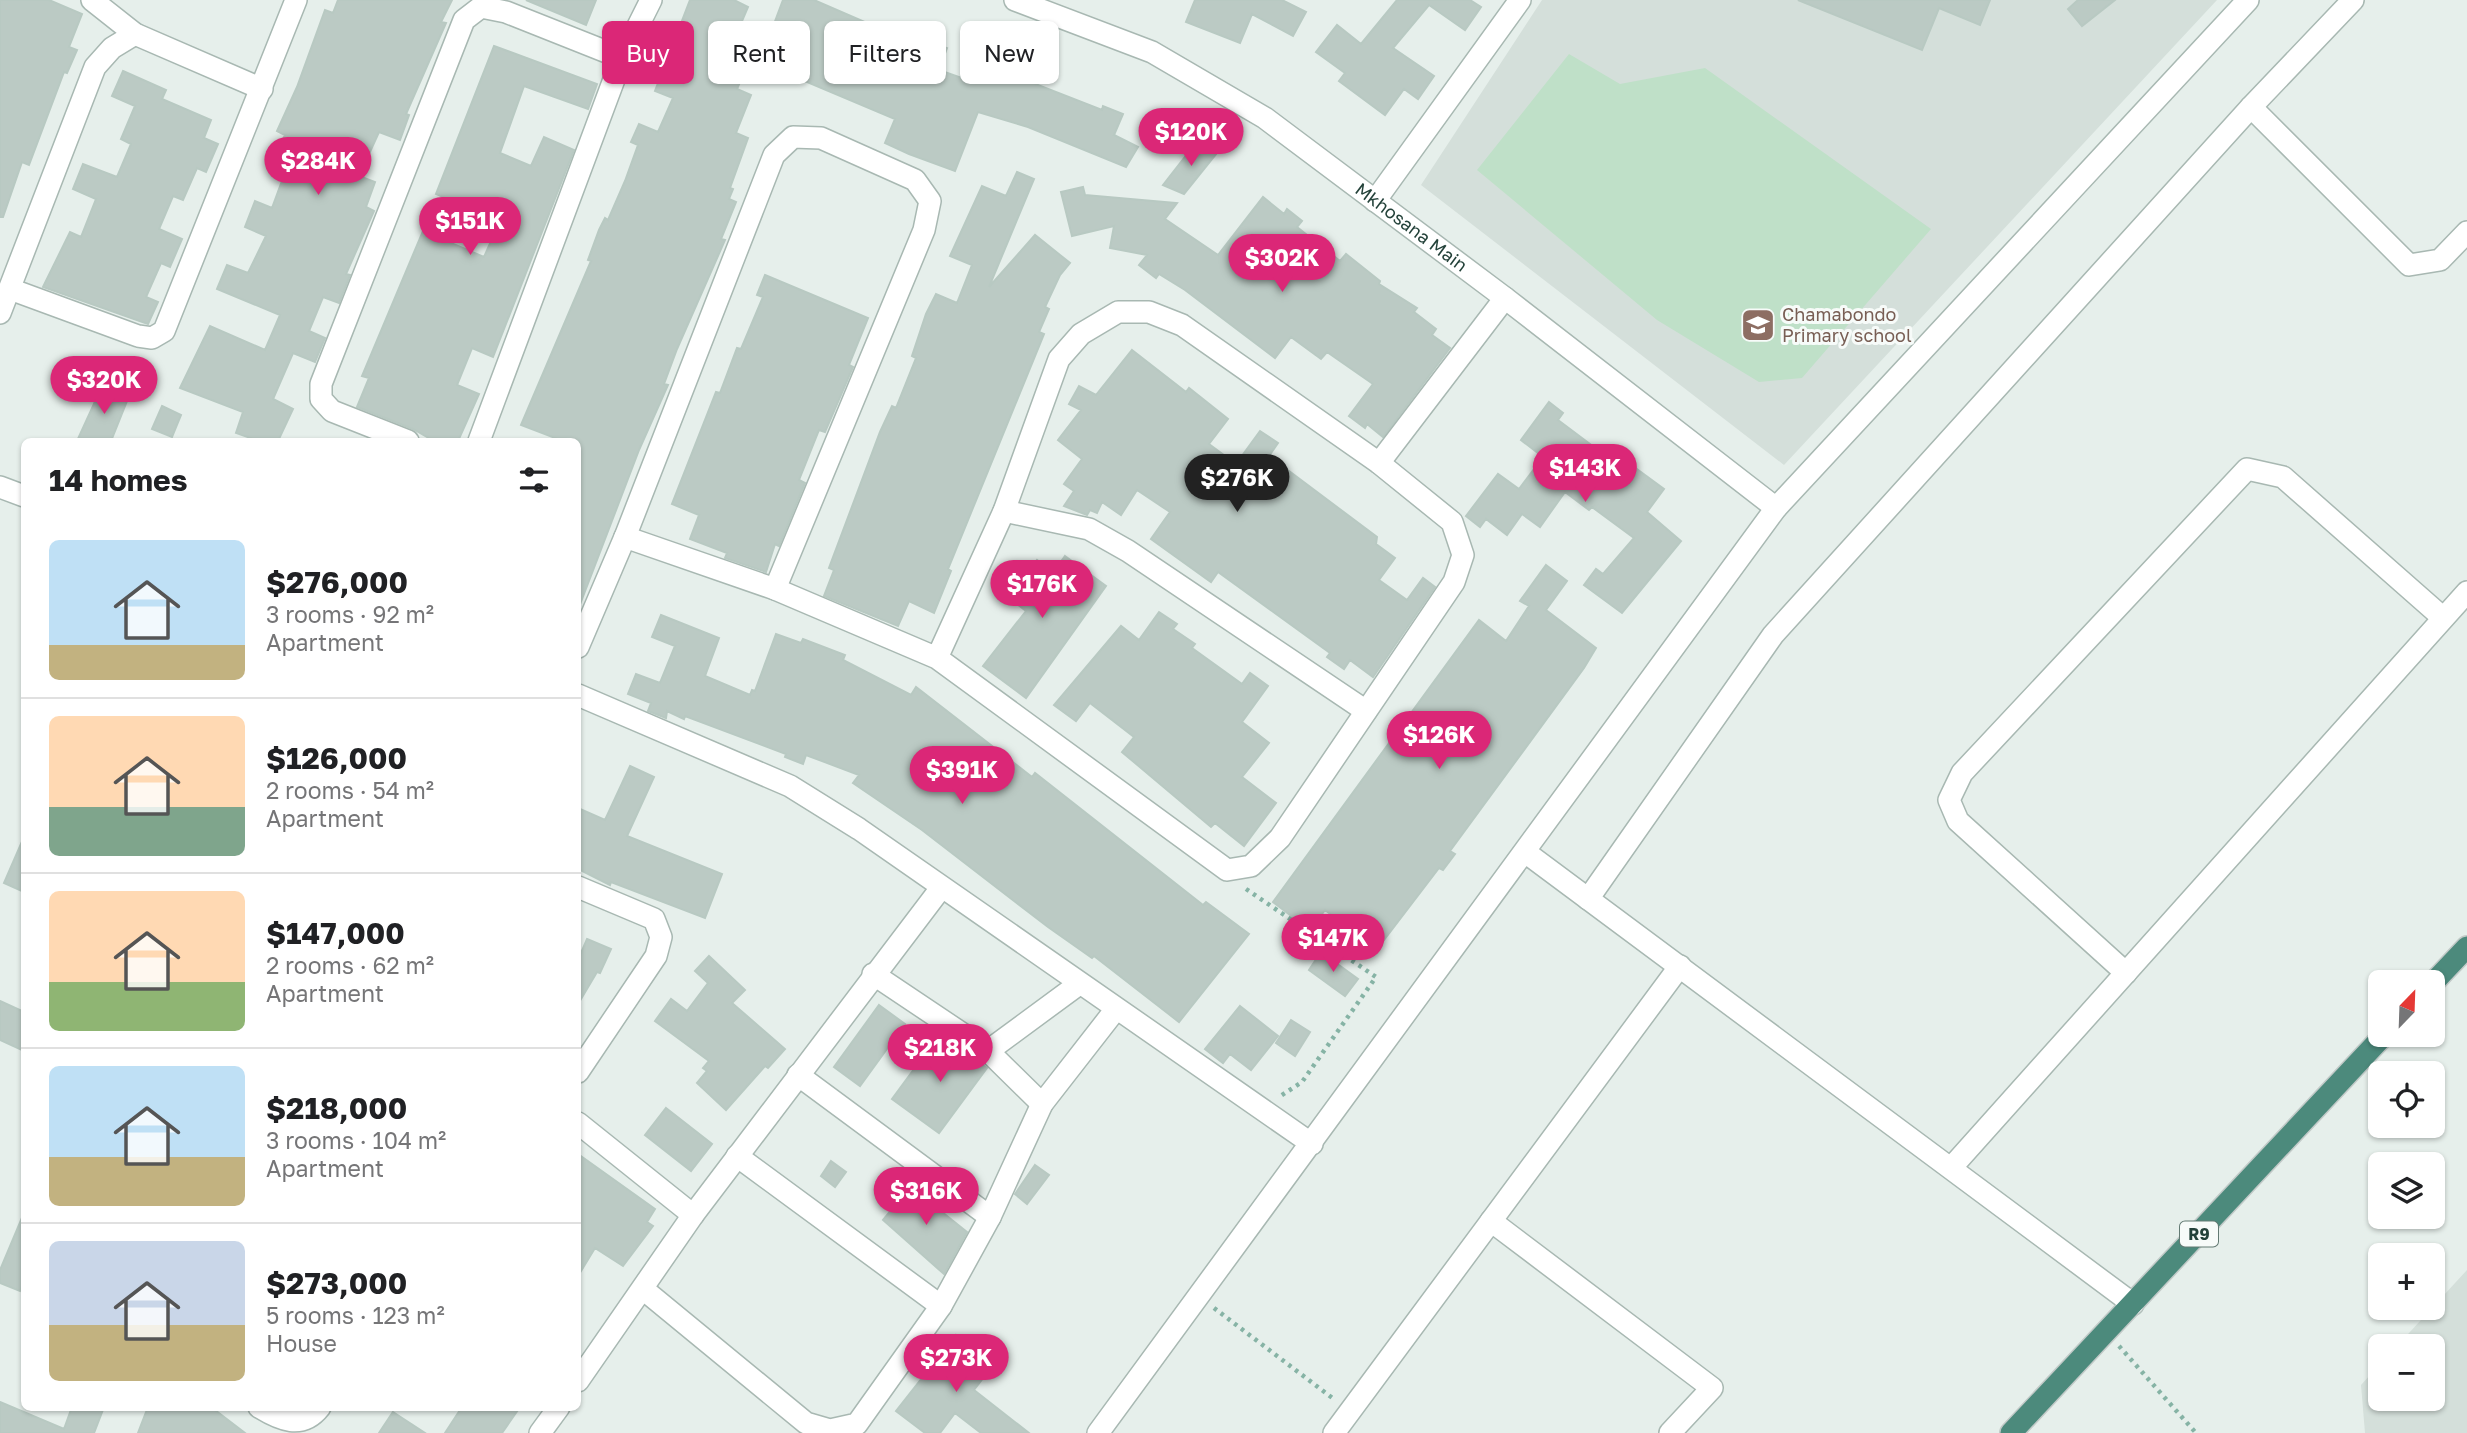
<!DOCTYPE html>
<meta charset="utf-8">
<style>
:root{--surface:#fff;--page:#f6f6f6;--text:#202124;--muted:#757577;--line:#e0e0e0;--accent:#db2777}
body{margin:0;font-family:"Golos Text",sans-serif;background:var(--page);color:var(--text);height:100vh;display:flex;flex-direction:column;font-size:26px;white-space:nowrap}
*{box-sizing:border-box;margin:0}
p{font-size:23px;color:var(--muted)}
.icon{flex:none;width:38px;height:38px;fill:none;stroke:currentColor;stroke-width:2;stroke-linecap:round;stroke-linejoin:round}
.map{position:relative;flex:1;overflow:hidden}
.details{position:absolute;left:21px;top:438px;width:560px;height:973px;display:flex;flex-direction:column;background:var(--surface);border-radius:10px;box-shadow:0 2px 5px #0004}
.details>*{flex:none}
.hud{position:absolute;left:602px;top:21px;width:665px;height:63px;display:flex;gap:14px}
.needle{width:46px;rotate:23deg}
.fabs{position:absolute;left:2368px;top:970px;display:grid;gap:14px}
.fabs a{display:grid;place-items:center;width:77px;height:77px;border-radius:10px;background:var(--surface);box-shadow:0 2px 5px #0004;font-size:35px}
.price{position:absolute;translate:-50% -60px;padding:0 16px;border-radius:24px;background:var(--accent);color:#fff;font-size:23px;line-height:46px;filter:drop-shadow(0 2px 4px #0008)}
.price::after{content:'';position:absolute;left:50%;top:42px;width:21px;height:16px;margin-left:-10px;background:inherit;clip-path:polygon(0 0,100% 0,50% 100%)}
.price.selected{background:#222;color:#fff}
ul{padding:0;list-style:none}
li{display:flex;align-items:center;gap:21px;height:175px;padding:0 28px}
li+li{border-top:2px solid var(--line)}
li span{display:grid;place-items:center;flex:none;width:196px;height:140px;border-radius:10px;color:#555}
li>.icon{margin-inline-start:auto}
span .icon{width:84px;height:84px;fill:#fffc;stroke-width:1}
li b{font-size:30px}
h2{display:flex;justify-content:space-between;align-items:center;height:84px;padding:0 28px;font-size:30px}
.chip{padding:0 24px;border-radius:10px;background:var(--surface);box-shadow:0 2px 5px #0004;font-size:24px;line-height:63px}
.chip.selected{background:var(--accent);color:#fff}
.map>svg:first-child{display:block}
.built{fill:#d4dfda}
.garden{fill:#bfe0c8}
.building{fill:#bbcac4;stroke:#b8c9c2;stroke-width:2}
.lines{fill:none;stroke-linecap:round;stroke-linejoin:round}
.minor-casing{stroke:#a8b8b2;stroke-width:24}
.tertiary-casing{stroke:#a8b8b2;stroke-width:24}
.trunk-casing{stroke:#c2cac8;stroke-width:24}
.path{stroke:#86b3a5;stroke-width:4.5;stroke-dasharray:3.5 5;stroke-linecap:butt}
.minor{stroke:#fff;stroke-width:21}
.tertiary{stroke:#fff;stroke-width:21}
.trunk{stroke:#4c8a7c;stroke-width:21}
.labels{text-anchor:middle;stroke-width:6;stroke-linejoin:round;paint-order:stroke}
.shield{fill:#f7fbf9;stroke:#637a73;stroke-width:2}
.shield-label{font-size:16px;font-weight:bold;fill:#24423a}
.street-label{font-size:18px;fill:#24423a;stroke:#f7fbf9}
.education-label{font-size:18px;fill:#785e54;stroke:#f7fbf9;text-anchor:start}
</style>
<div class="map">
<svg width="2467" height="1433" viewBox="0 0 2467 1433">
<rect width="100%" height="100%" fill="#e6efeb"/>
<path class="built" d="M1542 0H2217L1784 465 1421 185Z
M2467 1270V1433H2365L2361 1385 2380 1364V1398H2432V1346H2397Z"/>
<path class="garden" d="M1569 54 1620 84 1705 68 1931 229 1802 378 1759 382 1657 320 1477 170Z"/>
<path class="building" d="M0 0H49L82 14 69 47 77 50 67 73 64 72 29 165 22 162 3 217H0Z
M338 0H452L441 22 446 23 406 114 409 115 400 140 379 132 359 176 375 182 366 207 374 211 346 274 350 275 339 303 323 297 309 331 325 338 315 362 293 353 273 399 293 409 278 441H259L236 433 243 412 180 388 210 326 265 350 280 315 217 289 227 265 248 273 266 236 245 227 255 201 272 208 286 170 272 164 285 135 277 131 297 87 325 10 333 13Z
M526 0H596L586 25Z
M690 0H734L748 7 722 68 743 75 737 89 751 95 736 133 748 138 730 188 733 189 729 199 736 202 721 239 725 240 677 349 664 384 668 385 639 450 579 607 578 441H563L521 425 591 261 588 260 599 230 605 218 608 220 625 181 638 145 631 142 639 124 658 132 673 98 655 91Z
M783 0H814L883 30 885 27 907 36 910 30 927 38 925 40 947 48 939 70 970 81 980 58 1020 78 1102 110 1103 106 1123 114 1114 135 1138 147 1126 167 1028 127 978 112 955 171 909 154 885 143 895 119 769 66 781 38 771 32Z
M1195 0H1282L1306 12 1293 36 1252 14 1240 43 1186 22Z
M1397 0H1470L1481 7 1465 30 1429 5 1393 48 1434 76 1418 99 1404 89 1385 115 1339 81 1345 73 1316 52 1337 25 1361 44Z
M1798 0H1990L1980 25 1939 8 1922 50Z
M2078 0H2115L2082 26 2068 9Z
M494 46 597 84 588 109 524 86 500 153 531 166 544 137 574 150 493 357 472 348 457 385 479 394 458 441H434L413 429 357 407 369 378 362 376 423 231 484 257 500 221 436 194Z
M123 71 166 90 162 99 211 120 204 138 218 144 206 172 197 168 183 200 173 196 159 229 182 239 170 267 161 263 146 297 158 302 148 324 43 287 70 232 81 237 96 199 73 189 83 164 117 177 131 144 121 139 135 106 112 96Z
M1199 139 1217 153 1184 194 1163 185Z
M1017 172 1034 179 989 287 1035 235 1070 263 1060 275 1045 307 1049 309 1039 332 1044 334 948 569 951 571 934 613 909 601 898 626 824 596 834 570 829 568 880 432 892 406 896 408 916 358 912 356 926 314 936 294 957 303 972 265 950 256 982 186 1006 196Z
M1083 187 1085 195 1177 203 1165 219 1218 255 1263 197 1284 214 1287 209 1302 221 1297 227 1340 261 1346 254 1380 281 1379 284 1417 308 1414 312 1436 329 1432 335 1450 348 1383 437 1367 424 1365 428 1349 416 1373 384 1327 352 1321 359 1291 337 1275 358 1185 290 1159 274 1156 278 1139 265 1147 255 1110 248 1114 226 1072 236 1061 192Z
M765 275 868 318 849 365 853 367 825 432 819 430 799 480 805 483 779 546 775 544 766 572 725 558 727 553 690 539 699 515 672 504 716 392 720 393 737 348 741 349 763 297 757 295Z
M1132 350 1186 392 1189 388 1228 419 1209 444 1236 464 1260 431 1278 443 1269 456 1377 537 1376 544 1395 558 1379 580 1407 600 1423 578 1435 587 1373 677 1350 660 1344 669 1327 657 1330 653 1218 572 1211 582 1151 539 1170 512 1137 490 1121 515 1102 502 1097 513 1090 510 1087 515 1064 506 1074 491 1064 484 1082 459 1058 440 1081 410 1069 404 1079 386 1096 395Z
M103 384 129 396 111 441H77Z
M1549 402 1563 413 1558 420 1630 474 1634 467 1664 489 1647 512 1681 541 1622 613 1584 585 1596 569 1603 574 1634 538 1592 507 1589 510 1565 492 1540 527 1522 514 1507 535 1486 519 1480 527 1466 516 1498 474 1519 489 1543 457 1521 440Z
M162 406 181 415 172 437 152 429Z
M1065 556 1106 586 1026 698 983 666 1026 611 998 589 1015 566 1026 574 1037 560 1053 573Z
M1546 565 1567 581 1546 610 1596 648 1584 668 1450 851 1455 854 1443 870 1439 868 1377 949 1325 910 1310 930 1273 902 1479 620 1506 641 1529 606 1520 601Z
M1159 612 1177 624 1173 629 1195 644 1192 648 1242 684 1250 673 1268 686 1242 722 1269 743 1242 777 1276 803 1244 846 1215 823 1211 827 1122 752 1134 737 1090 703 1076 721 1054 705 1121 626 1139 640Z
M661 615 719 638 705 676 750 695 752 690 755 691 776 634 801 643 803 639 845 655 843 660 911 695 916 687 1032 777 1035 773 1203 905 1206 902 1249 934 1179 1022 1094 956 1092 958 1048 927 922 830 853 783 859 775 806 755 803 764 785 757 786 754 685 716 684 719 667 711 666 718 648 711 651 703 628 694 636 674 660 683 675 646 652 637Z
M630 766 654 777 627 836 722 874 705 918 611 882 610 885 578 869V808L605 820Z
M24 837V892L4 883Z
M587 939 611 949 600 973 597 972 578 1004V960Z
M1321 952 1358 979 1345 996 1309 970Z
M709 956 745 990 732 1003 785 1049 768 1068 765 1066 726 1110 697 1083 707 1071 703 1068 709 1061 655 1021 671 999 687 1011 708 983 695 971Z
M0 1001 24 1012V1051L0 1040Z
M879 1005 905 1024 860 1086 834 1067Z
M1240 1006 1278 1036 1251 1070 1230 1054 1223 1063 1205 1049Z
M1291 1020 1310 1032 1295 1056 1276 1043Z
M940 1034 987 1068 939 1133 892 1099Z
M666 1108 712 1144 691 1171 645 1135Z
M578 1154 655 1209 647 1222 653 1226 623 1266 595 1248 578 1276Z
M831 1161 846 1172 835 1187 821 1176Z
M1035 1165 1049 1175 1027 1204 1015 1194Z
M917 1179 933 1193 927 1200 967 1232 944 1274 883 1220Z
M24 1213V1281L20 1291 0 1283V1270Z
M956 1335 994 1364 974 1390 1029 1433H981L955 1413 940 1433H925L896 1411Z
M0 1402 64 1429 72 1407H104L94 1433H0Z
M148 1407H211L245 1433H138Z
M462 1407H520L502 1433H445Z
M393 1412 425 1433H379Z"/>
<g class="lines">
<g class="minor-casing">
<g id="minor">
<path d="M92 0 135 34 262 89"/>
<path id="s1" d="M1015 0 1152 52 1265 118 1505 298 1776 508"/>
<path d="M2251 107 2409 265 2440 260 2467 232"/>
<path d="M1375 201 1520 0"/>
<path d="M10 289 138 336 152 338 164 331 296 0"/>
<path d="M0 313 95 67 112 48 135 34"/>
<path d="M408 441 332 411 321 399V384L464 20 481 7 506 12 622 58"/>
<path d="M479 441 622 58 651 0"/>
<path d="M1379 463 1505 298"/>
<path d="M0 487 24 496"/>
<path d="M1004 511 1089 529 1128 551 1366 711"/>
<path d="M625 537 775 589 937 658 1227 870 1251 866 1280 838 1454 582 1463 555 1452 522 1379 463 1182 325 1149 312H1118L1081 334 1059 359 1004 511 937 658"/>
<path d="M578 647 625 537 774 155 793 137 821 138 915 180 930 201 924 230 775 589"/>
<path d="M578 695 790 786 859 829 1312 1144"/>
<path d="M578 887 654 919 661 937 656 956 578 1072"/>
<path d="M1588 899 1773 635 2251 107 2353 0"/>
<path d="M2126 973 1958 821 1949 800 1962 773 2247 469 2283 477 2442 617"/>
<path d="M873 974 988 1051 1042 1104"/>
<path d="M988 1051 1079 984"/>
<path d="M798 1075 990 1217"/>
<path d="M578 1123 693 1215"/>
<path d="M737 1156 941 1306"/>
<path d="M1951 1168 2467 592"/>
<path d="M1491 1221 1712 1388 1670 1433"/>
<path d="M643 1289 806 1423 830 1430 857 1424 941 1306 990 1217 1042 1104 1116 1009"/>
<path d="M578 1381 693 1215 941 888"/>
<path d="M259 1407C280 1420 302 1430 320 1407"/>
<path d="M540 1433 559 1407"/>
<path d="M1334 1433 1680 966"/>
</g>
</g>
<g class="tertiary-casing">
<path id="tertiary" d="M1525 852 2133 1304
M1098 1433 1776 508 2248 0"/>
</g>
<g class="trunk-casing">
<path id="trunk" d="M2432 984 2467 947
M2011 1433 2385 1034"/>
</g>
<path class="path" d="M1246 889 1376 977 1302 1082 1279 1097
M1214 1308 1335 1400
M2119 1346 2196 1433"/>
<use href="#minor" class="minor"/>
<use href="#tertiary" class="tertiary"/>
<use href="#trunk" class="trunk"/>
</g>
<defs>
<g id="school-square" transform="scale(1.75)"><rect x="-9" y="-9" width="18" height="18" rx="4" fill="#8d6e63" stroke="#f7fbf9"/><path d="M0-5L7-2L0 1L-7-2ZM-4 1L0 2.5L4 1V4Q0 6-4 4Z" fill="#fff"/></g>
</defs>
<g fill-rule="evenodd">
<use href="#school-square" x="1758" y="325"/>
</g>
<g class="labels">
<rect class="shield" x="2180" y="1221.5" width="38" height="25" rx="5"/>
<g class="shield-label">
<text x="2199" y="1240">R9</text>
</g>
<g class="street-label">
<text dy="6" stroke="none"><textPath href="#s1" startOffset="460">Mkhosana Main</textPath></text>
</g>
<g class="education-label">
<text x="1782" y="321">Chamabondo<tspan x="1782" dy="21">Primary school</tspan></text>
</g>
</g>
</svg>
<div class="fabs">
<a><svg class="needle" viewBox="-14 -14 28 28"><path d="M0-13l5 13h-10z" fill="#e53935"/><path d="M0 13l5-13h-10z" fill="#757577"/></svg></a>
<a><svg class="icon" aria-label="locate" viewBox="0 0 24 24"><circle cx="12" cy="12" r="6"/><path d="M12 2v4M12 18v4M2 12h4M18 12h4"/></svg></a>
<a><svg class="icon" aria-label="layers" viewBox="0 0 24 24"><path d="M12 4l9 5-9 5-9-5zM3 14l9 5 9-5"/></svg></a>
<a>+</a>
<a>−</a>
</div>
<b class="price" style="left:1191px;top:168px">$120K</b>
<b class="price" style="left:318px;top:197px">$284K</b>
<b class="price" style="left:470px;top:257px">$151K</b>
<b class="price" style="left:1282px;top:294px">$302K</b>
<b class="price" style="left:104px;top:416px">$320K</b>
<b class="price" style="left:1585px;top:504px">$143K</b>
<b class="price selected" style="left:1237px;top:514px">$276K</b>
<b class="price" style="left:1042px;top:620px">$176K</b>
<b class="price" style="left:1439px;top:771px">$126K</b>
<b class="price" style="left:962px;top:806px">$391K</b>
<b class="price" style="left:1333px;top:974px">$147K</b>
<b class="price" style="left:940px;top:1084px">$218K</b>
<b class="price" style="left:926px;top:1227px">$316K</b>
<b class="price" style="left:956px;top:1394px">$273K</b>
<div class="hud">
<a class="chip selected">Buy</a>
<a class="chip">Rent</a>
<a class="chip">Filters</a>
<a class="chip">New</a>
</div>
<section class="details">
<h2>14 homes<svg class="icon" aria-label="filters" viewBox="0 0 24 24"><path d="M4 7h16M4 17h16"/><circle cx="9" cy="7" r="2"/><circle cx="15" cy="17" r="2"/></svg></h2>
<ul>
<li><span style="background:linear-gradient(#bfe0f5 75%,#c2b280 0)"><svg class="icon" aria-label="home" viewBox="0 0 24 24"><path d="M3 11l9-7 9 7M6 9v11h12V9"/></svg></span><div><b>$276,000</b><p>3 rooms · 92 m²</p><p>Apartment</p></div></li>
<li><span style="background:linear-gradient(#ffd9b3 65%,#7fa58c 0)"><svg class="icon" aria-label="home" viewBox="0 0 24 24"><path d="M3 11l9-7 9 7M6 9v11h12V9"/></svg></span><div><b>$126,000</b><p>2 rooms · 54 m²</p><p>Apartment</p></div></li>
<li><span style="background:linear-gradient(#ffd9b3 65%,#8fb573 0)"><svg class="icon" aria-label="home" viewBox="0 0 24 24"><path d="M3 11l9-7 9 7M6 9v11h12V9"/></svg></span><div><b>$147,000</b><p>2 rooms · 62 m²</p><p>Apartment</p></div></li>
<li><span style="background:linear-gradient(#bfe0f5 65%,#c2b280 0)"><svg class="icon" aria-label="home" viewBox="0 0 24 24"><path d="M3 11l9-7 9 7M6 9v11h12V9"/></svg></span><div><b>$218,000</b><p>3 rooms · 104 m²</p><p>Apartment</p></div></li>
<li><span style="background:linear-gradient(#c9d6e8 60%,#c2b280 0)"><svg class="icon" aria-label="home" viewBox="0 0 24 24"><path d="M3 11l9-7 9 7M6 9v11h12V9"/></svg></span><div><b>$273,000</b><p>5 rooms · 123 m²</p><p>House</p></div></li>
</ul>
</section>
</div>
